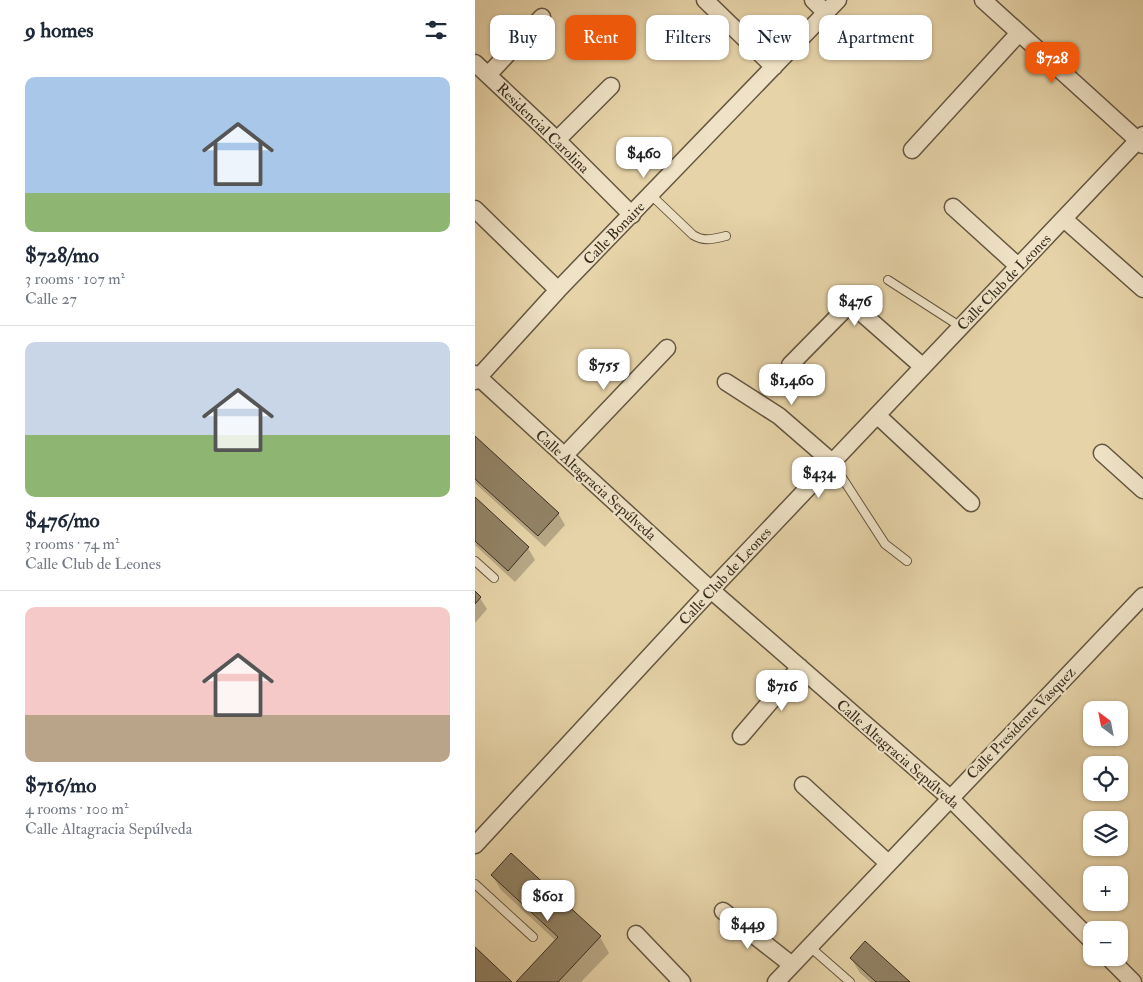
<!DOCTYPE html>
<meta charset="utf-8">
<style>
:root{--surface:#fff;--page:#f2f2f3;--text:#1f2937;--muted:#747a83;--line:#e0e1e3;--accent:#ea580c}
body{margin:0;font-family:"IM FELL Double Pica",serif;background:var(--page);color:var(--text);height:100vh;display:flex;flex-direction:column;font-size:19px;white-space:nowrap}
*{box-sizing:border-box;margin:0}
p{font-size:16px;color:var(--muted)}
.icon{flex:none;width:28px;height:28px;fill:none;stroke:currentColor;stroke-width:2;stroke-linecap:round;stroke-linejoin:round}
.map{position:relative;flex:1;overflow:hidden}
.details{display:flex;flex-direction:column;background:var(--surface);width:475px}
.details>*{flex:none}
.guide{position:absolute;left:15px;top:15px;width:475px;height:45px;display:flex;gap:10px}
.needle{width:32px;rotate:328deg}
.controls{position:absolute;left:608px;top:701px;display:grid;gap:10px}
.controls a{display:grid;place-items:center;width:45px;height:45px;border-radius:10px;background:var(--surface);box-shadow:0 1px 4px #0004;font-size:25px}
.price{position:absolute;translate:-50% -42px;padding:0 11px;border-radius:10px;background:#fff;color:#222;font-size:16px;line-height:32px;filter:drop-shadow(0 1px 2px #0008)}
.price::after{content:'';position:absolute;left:50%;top:30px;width:15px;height:11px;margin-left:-8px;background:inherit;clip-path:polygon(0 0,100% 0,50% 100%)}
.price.current{background:var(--accent);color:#fff}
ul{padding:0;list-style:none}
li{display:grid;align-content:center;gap:10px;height:265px;padding:0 25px}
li+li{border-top:1px solid var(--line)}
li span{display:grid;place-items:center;height:155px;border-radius:10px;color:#555}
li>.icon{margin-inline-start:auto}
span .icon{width:90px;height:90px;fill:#fffc;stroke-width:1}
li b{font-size:21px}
h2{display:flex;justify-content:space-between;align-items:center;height:60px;padding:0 25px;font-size:21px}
.tag{padding:0 18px;border-radius:10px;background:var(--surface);box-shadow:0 1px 4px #0004;font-size:18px;line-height:45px}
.tag.current{background:var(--accent);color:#fff}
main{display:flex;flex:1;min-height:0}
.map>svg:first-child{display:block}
.shadow{fill:#0003}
.building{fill:#928366;stroke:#382d1f}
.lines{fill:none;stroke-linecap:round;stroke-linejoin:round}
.service-casing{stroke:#645641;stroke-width:10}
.minor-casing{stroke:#645641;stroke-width:19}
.service{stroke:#efe2c6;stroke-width:8}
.minor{stroke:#efe2c6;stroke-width:16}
.labels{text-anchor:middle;stroke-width:4;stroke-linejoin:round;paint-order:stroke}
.street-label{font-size:15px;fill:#382d1f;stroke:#efe2c6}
</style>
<main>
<section class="details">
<h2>9 homes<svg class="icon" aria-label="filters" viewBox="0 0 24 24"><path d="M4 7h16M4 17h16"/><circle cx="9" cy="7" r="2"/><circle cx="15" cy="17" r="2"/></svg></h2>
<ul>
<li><span style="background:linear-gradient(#a9c7e8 75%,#8fb573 0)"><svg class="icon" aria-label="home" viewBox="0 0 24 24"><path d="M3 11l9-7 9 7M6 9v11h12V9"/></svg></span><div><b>$728/mo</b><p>3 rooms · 107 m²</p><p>Calle 27</p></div></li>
<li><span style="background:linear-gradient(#c9d6e8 60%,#8fb573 0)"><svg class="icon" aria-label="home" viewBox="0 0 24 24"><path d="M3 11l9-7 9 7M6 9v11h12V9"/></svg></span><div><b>$476/mo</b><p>3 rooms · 74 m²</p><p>Calle Club de Leones</p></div></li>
<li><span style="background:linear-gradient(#f6c9c9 70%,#b9a48a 0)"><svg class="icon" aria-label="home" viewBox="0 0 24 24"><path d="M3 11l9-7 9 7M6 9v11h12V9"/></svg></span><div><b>$716/mo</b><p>4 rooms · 100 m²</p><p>Calle Altagracia Sepúlveda</p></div></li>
</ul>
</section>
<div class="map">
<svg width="668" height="982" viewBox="0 0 668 982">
<rect width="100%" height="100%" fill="#e6d3a8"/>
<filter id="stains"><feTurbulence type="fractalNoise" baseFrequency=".004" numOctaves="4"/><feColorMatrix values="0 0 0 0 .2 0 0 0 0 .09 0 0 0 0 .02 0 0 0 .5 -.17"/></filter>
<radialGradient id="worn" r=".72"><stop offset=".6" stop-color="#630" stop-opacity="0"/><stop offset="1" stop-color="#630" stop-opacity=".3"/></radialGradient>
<path class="shadow" d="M0 437 83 513 90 525 70 547 0 483Z
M0 499 53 548 60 560 40 582 0 545Z
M0 593 5 598 12 609 0 623Z
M17 875 125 937 134 953 106 982H42L81 941 26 890Z
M376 958 433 982H395L385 973Z"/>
<path class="building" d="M0 436 84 513 63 536 0 479Z
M0 497 54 547 33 571 0 541Z
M0 591 6 597 0 604Z
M36 853 126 936 83 982H41L83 937 16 875Z
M390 941 435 982H401L375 958Z
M0 947 37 982H0Z"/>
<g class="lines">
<g class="service-casing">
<path id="service" d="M176 195 218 235C229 242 238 239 251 236
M413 280 486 327
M357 462 410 544 432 561
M0 561 19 578
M0 884 58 937
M335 947 375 982"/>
</g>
<g class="minor-casing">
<path id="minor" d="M230 0 299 67
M338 0 350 12
M508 0 668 145
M0 63 82 140 157 215
M13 75 67 17
M82 140 136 86
M437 150 544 33
M478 207 543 266
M0 209 83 290
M589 219 668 289
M315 365 371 308 377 306 381 308 448 367
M0 374 236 590 475 798 616 940
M0 381 83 290 363 0
M251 382 304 416 357 462
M402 415 496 503
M627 453 668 490
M89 456 192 348
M266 736 325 667
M328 785 413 863
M0 845 236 590 668 135
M248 911 317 965
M161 934 207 982
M634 958 658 982
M301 982 668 596"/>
</g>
<use href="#service" class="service"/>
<use href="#minor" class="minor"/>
</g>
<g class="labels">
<g class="street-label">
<text transform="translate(68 128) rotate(44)" y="5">Residencial Carolina</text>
<text transform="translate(139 233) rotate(-46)" y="5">Calle Bonaire</text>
<text transform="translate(529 282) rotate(-46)" y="5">Calle Club de Leones</text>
<text transform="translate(121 485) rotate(42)" y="5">Calle Altagracia Sepúlveda</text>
<text transform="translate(250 576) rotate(-47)" y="5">Calle Club de Leones</text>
<text transform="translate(546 723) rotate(-46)" y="5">Calle Presidente Vasquez</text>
<text transform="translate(423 754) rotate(41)" y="5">Calle Altagracia Sepúlveda</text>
</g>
</g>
<rect width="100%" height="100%" filter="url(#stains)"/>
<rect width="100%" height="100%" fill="url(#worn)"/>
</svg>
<div class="controls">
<a><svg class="needle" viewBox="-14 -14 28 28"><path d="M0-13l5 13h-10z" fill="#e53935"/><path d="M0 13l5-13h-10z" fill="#747a83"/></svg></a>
<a><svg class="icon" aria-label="locate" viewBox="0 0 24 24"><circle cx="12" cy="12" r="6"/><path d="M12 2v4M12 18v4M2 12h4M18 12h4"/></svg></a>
<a><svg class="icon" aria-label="layers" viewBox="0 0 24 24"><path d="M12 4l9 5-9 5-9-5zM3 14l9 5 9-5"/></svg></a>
<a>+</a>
<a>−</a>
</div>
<b class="price current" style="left:577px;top:84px">$728</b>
<b class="price" style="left:169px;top:179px">$460</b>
<b class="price" style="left:380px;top:327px">$476</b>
<b class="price" style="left:129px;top:391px">$755</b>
<b class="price" style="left:317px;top:406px">$1,460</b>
<b class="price" style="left:344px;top:499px">$434</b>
<b class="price" style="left:307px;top:712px">$716</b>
<b class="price" style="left:73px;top:922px">$601</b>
<b class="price" style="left:273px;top:950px">$449</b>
<div class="guide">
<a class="tag">Buy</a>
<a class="tag current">Rent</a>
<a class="tag">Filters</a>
<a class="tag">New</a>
<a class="tag">Apartment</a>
</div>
</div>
</main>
